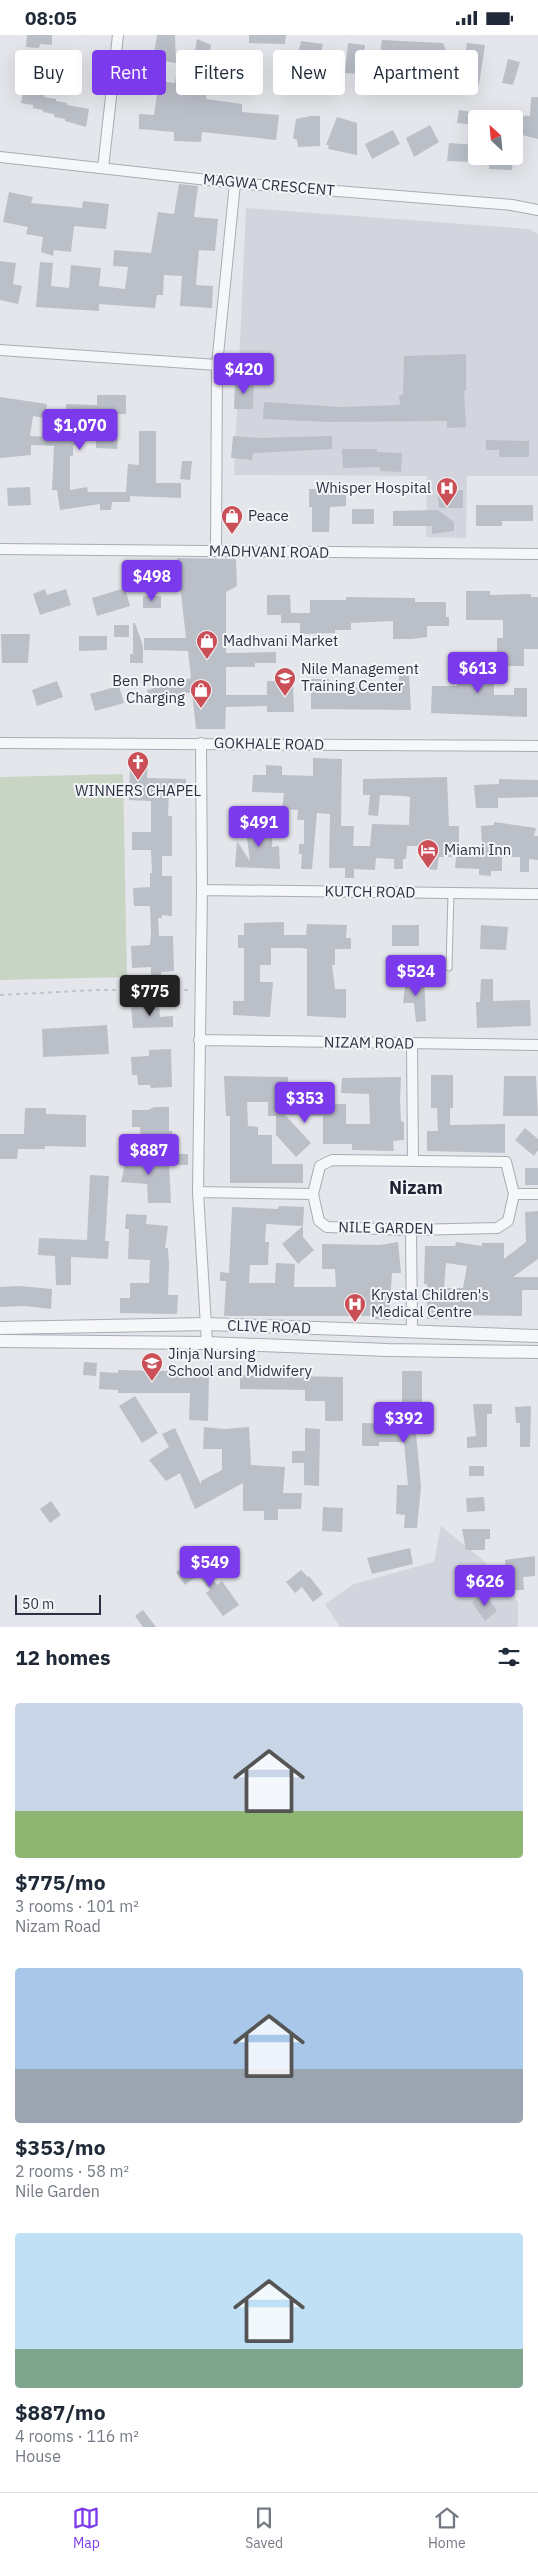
<!DOCTYPE html>
<meta charset="utf-8">
<style>
:root{--surface:#fff;--page:#f2f2f3;--text:#1f2937;--muted:#747a83;--line:#e0e1e3;--accent:#7c3aed}
body{margin:0;font-family:"IBM Plex Sans",sans-serif;background:var(--page);color:var(--text);height:100vh;display:flex;flex-direction:column;font-size:19px;white-space:nowrap}
*{box-sizing:border-box;margin:0}
p{font-size:16px;color:var(--muted)}
.icon{flex:none;width:28px;height:28px;fill:none;stroke:currentColor;stroke-width:2;stroke-linecap:round;stroke-linejoin:round}
.map{position:relative;height:1592px;overflow:hidden}
.sheet{display:flex;flex-direction:column;background:var(--surface);flex:1}
.sheet>*{flex:none}
.banner{position:absolute;left:15px;top:15px;width:509px;height:45px;display:flex;gap:10px}
.needle{width:32px;rotate:334deg}
.buttons{position:absolute;left:468px;top:75px;display:grid;gap:10px}
.buttons a{display:grid;place-items:center;width:55px;height:55px;border-radius:5px;background:var(--surface);box-shadow:0 5px 20px #0002;font-size:25px}
.scale{position:absolute;left:15px;bottom:12px;width:86px;box-sizing:border-box;padding-left:5px;border:2px solid #2c3243;border-top:0;font-size:14px;line-height:18px;white-space:nowrap;color:#2c3243;-webkit-text-stroke:4px #f3f5f8;paint-order:stroke}
.price{position:absolute;translate:-50% -42px;padding:0 11px;border-radius:5px;background:var(--accent);color:#fff;font-size:16px;line-height:32px;filter:drop-shadow(0 1px 2px #0008)}
.price::after{content:'';position:absolute;left:50%;top:30px;width:15px;height:11px;margin-left:-8px;background:inherit;clip-path:polygon(0 0,100% 0,50% 100%)}
.price.on{background:#222;color:#fff}
ul{padding:0;list-style:none}
li{display:grid;align-content:center;gap:10px;height:265px;padding:0 15px}
li span{display:grid;place-items:center;height:155px;border-radius:5px;color:#555}
li>.icon{margin-inline-start:auto}
span .icon{width:90px;height:90px;fill:#fffc;stroke-width:1}
li b{font-size:21px}
h2{display:flex;justify-content:space-between;align-items:center;height:60px;padding:0 15px;font-size:21px}
.pill{padding:0 18px;border-radius:5px;background:var(--surface);box-shadow:0 5px 20px #0002;font-size:18px;line-height:45px}
.pill.on{background:var(--accent);color:#fff}
.status{display:flex;justify-content:space-between;align-items:center;height:35px;padding:0 25px;background:var(--surface);direction:ltr}
.status svg{height:14px;fill:currentColor}
.dock{display:flex;justify-content:space-around;align-items:center;height:70px;border-top:1px solid var(--line);background:var(--surface);font-size:14px;color:var(--muted)}
.dock a{display:grid;justify-items:center;gap:2px}
.dock .on{color:var(--accent)}
.map>svg:first-child{display:block}
.built{fill:#d2d5dd}
.green{fill:#c8d5c5}
.building{fill:#bbbfc8;fill-rule:evenodd}
.lines{fill:none;stroke-linecap:round;stroke-linejoin:round}
.service-casing{stroke:#a9acb5;stroke-width:7}
.minor-casing{stroke:#a9acb5;stroke-width:12}
.tertiary-casing{stroke:#a9acb5;stroke-width:14}
.path{stroke:#c1c4ca;stroke-width:2;stroke-dasharray:4 4;stroke-linecap:butt}
.service{stroke:#f6f7f9;stroke-width:5}
.minor{stroke:#f6f7f9;stroke-width:10}
.tertiary{stroke:#f6f7f9;stroke-width:12}
.labels{text-anchor:middle;stroke-width:4;stroke-linejoin:round;paint-order:stroke}
.street-label{font-size:15px;fill:#2c3243;stroke:#f3f5f8}
.poi-label{font-size:15px;fill:#2c3243;stroke:#f3f5f8;text-anchor:start}
.quarter-label{font-size:18px;font-weight:bold;fill:#1e2334;stroke:#f3f5f8}
</style>
<div class="status"><b>08:05</b><svg viewBox="0 0 49 12"><path d="M0 12V9h3v3zM5 12V6h3v6zM10 12V3h3v9zM15 12V0h3v12zM26 1h20v11H26zM47 4h2v5h-2z"/></svg></div>
<div class="map">
<svg width="538" height="1592" viewBox="0 0 538 1592">
<rect width="100%" height="100%" fill="#e4e6eb"/>
<path class="built" d="M246 173 529 194 538 199V441H467L466 503 426 502 427 441 234 440Z
M441 1491 483 1525 508 1549 518 1568V1592H340L325 1569 354 1549 434 1527Z"/>
<path class="green" d="M123 739 127 942 0 945V742Z"/>
<path class="building" d="M27 0H52V10L40 9 39 13 26 12Z
M157 0H175L176 28 153 25Z
M249 0H286L285 9 249 8Z
M197 4 211 10 205 49H208L206 64 242 69V77L279 80 276 105 202 97 201 107 174 106V97L139 94V79L154 80 159 46 175 48 178 26 193 28Z
M382 5 443 8 446 15 443 25 410 20 409 22 380 19Z
M301 6 323 9 321 18 299 15Z
M348 8 365 10 362 39 345 38Z
M467 8 485 10 479 49 461 47Z
M233 19 248 25 245 38 230 34Z
M318 23 328 24 327 36H317Z
M508 24 520 27 513 50 502 48Z
M24 52 46 55 44 62 56 64V66L67 68V70L89 74 86 92 65 86V84L54 82V79L43 77V75L33 73V70L21 68Z
M531 62H538V104L514 98V80L530 81Z
M459 75 476 78V90L457 88Z
M311 81H320V111L298 112 297 105 293 103 296 84Z
M337 82 357 88V120L328 114 329 110H326Z
M430 90 439 107 414 122 406 103Z
M393 95 400 109 372 124 365 109Z
M449 108 476 110V127L447 126Z
M490 121H513L512 135 489 134Z
M179 149 198 151 194 182 218 184 215 216 199 215 196 250 213 251 212 273 180 271 182 241 164 240 163 260H157L155 273 99 269V276L36 272 40 227 53 228 51 251 69 253 71 230 101 233 99 251 125 254 128 232 113 231 114 215 151 218 158 177 174 179Z
M9 157 33 162 31 168 82 173 83 166 109 169 106 194 74 191 71 217 54 215 53 221 41 217 43 202 26 199 28 192 3 187Z
M0 226 16 228 13 249 22 251 18 269 0 265Z
M466 319V356H464L466 392 447 393V386L329 387 263 384 264 367 341 372 400 370 399 360H403L404 321Z
M235 345 254 346 253 374H234Z
M97 360H126V379H86V388H79L77 411 73 410V421H70V455L87 452 88 457H126L128 429 139 430V396H156V448H181V463L130 461V467H112L111 475H100V469L60 475 57 455H52L54 411 31 410V420L0 423V362L47 369 45 383 33 381 30 401 53 402 55 384 66 385V369L97 370Z
M233 401 258 403 332 401V414L253 418 252 425 231 423Z
M96 402 118 403 117 414 96 413Z
M486 405 529 406V422H499V415H486Z
M342 414H377V417L402 418 401 437 380 436V432L343 433Z
M182 426H192L190 445 180 444Z
M30 452 31 470 8 471 7 453Z
M309 454H346V471L330 472 329 497H312V472H309Z
M463 455V473H439L438 461H442V456Z
M476 470H533V486H502V491H476Z
M352 474H374V489H352Z
M438 475 454 487V496L432 499V491H393V476Z
M177 523 236 524 237 551 226 557V618L276 617V628H255V632H226V660H267V646H293L294 677H267V671L226 672 225 694H196L192 657 151 668 147 655 191 643 188 616 144 615V603H186Z
M125 553 130 571 97 581 92 563Z
M45 554 47 560 66 554 71 570 40 580 33 559Z
M466 556H490V560L531 559V562H538V614H524V631H497V603H503V585H466Z
M267 560H290L291 578H310V565H346V562L415 563V567H446V582H449V591H427V602L412 604H393V586L351 588V595H335V598L300 599V588H281V580H267Z
M143 561H161V573H143Z
M133 588H135L143 611V628H130V619H133Z
M114 590H129V602H114Z
M1 599H30L28 628H2Z
M79 601H107V615L79 616Z
M457 625H494V660H514V653H527V682L431 678 432 651H457Z
M399 637 409 638 411 675 311 674V644H329L330 652 389 653V648H399Z
M57 646 63 662 37 671 32 655Z
M119 651 124 668 95 676 90 659Z
M313 723 342 724 341 791H354L353 811H370L372 789 409 790 410 762 404 761 380 760 378 781 368 780 370 760H363V744L447 742 449 791H459V812L482 811 481 791 494 790V787L536 793 534 801H538V825L529 824V837H520V822H502V836H491V841L479 840V834L455 833 456 822H439L437 835 428 834 429 822 426 823 425 811H407L406 824H403V834H394V824L376 823 375 835 354 834V843H345V833H329L330 779 317 778 312 834H301L302 819H299V809H304V785H297L298 775 282 774 284 758 252 757 253 740H266V730L282 731V740L313 741Z
M130 727 148 728 147 743 186 744V756H169L168 781H172V821H162V841H172V881L162 880V883H158L159 901H173L174 936 161 937V942H151V932L132 933 131 911 150 910 151 899 150 871H134L133 853 150 852V838H152L151 815H132V797H151V766L129 765Z
M499 744 538 745V762L498 763V773H476L474 750 499 749Z
M245 788 273 789 272 812 279 811 280 834 235 832 237 806 250 826Z
M284 887V900H306L307 889 347 890 346 903H351V914H335V930H332L335 954H346V983L307 981V914L301 913H271V930H260V947H273L270 982 233 980V966H244V913H238V900H244V888Z
M392 890H419V911H392Z
M481 890 508 892 506 915 480 914Z
M424 943 426 986 416 987 414 968H403L406 944Z
M481 944H493V966L530 965 531 991 477 993 476 967H480Z
M159 968 160 982 173 981V992L133 993 131 970Z
M107 990 109 1019 43 1022 42 994Z
M171 1014 172 1052 151 1053 150 1050H138L137 1040H132L131 1022 149 1021V1015Z
M431 1040H453V1073H450V1090L505 1089V1118L427 1116V1096H438L437 1073H431Z
M224 1041 288 1042V1060L311 1061V1069H346V1089H370L369 1059 341 1058 342 1043 401 1042 400 1064 401 1086 404 1087V1105L393 1106 394 1116 352 1115V1109H323V1081L285 1080 311 1108 296 1122 276 1100V1081H268V1067H247L248 1091 258 1092V1100H272V1129H303V1148H230V1081H226Z
M504 1041H536L538 1081H503Z
M154 1072H169V1096H172V1107H141L140 1092H132V1075H148Z
M25 1073H46V1079L86 1080V1112L45 1111V1114H18L17 1124H0V1099H24Z
M525 1093 538 1104V1115L534 1121 515 1105Z
M137 1110H146V1128H169L171 1168H148L147 1149 121 1147 127 1121 137 1123Z
M175 1119H188V1130H175Z
M525 1133H538V1150H525Z
M90 1140 109 1141 105 1206H109L108 1224 71 1222V1250H56L55 1221 38 1220 39 1203 87 1205Z
M279 1171 304 1172 303 1191 266 1189 265 1207H269L268 1230H250L249 1248H275L276 1228 295 1229 294 1252H336L335 1234H322V1209L380 1210 398 1207 401 1238H392L389 1285 373 1284 374 1281H224L226 1246H220V1237L229 1238 232 1172 278 1174Z
M538 1176V1224L513 1242H538V1255H522V1281L451 1280V1284H427V1249H424L425 1211H455L456 1207 482 1211V1208H504V1224L526 1207 525 1177ZM446 1228 467 1231 463 1253H444Z
M126 1179 147 1180 146 1189 168 1191 165 1213H168L169 1229 168 1260H178L177 1279 120 1278V1263H130V1248H149L150 1225 128 1224 129 1194H125Z
M303 1191V1202L314 1215 298 1229 282 1209Z
M19 1251 52 1254 51 1274 25 1271 0 1272V1252Z
M84 1327 97 1328 96 1341 83 1340Z
M118 1335 209 1337 208 1386 189 1385 190 1358H118V1355L99 1354 100 1337 118 1338Z
M402 1336H422V1398H416L421 1452 417 1493H404L405 1480 396 1479 397 1450H408L404 1407H379V1411H362V1388L402 1389Z
M240 1340 343 1342V1386H325V1366H305V1355L240 1354Z
M135 1361 158 1398 142 1408 119 1371Z
M473 1369H492V1379H487V1412L467 1413V1402L476 1401Z
M531 1371 530 1412H520V1388H516L515 1372Z
M204 1392 224 1394 249 1392 251 1430 285 1432 283 1458H302L301 1474H278V1485H264V1476H243V1448L195 1474 180 1438 166 1446 149 1425 169 1412 162 1399 175 1393 201 1450V1446L222 1435V1414H203Z
M305 1393 320 1394 319 1451 304 1450V1428H292V1416H305Z
M469 1431H484V1441H469Z
M484 1462 485 1476 467 1477 466 1463Z
M51 1466 61 1480 50 1488 40 1474Z
M323 1472 343 1473 342 1497 322 1496Z
M462 1494H490V1504H485V1515H466Z
M410 1513 413 1529 372 1539 367 1523Z
M535 1521V1541L523 1542 524 1555H514V1542H506L505 1525Z
M199 1526 217 1550 222 1546 239 1570 223 1581 206 1558 210 1555 198 1540 185 1550 176 1537 185 1531 187 1535Z
M301 1535 308 1542 309 1541 323 1559 313 1567 302 1552 295 1558 286 1547Z
M484 1558 497 1576 485 1586 472 1567Z
M143 1575 156 1592H143L135 1581Z"/>
<g class="lines">
<g class="service-casing">
<path id="service" d="M449 933 451 858"/>
</g>
<g class="minor-casing">
<path id="minor" d="M0 122 235 148 512 170 538 175
M103 133 118 0
M0 315 217 330
M0 514 538 519
M216 516 217 330 235 148
M0 708 538 711
M201 708 202 855 198 1157 207 1308
M202 855 538 859
M199 1005 538 1010
M412 1009 413 1126
M332 1125 506 1127 514 1159 508 1186 497 1193 411 1195 327 1192 319 1186 313 1159 320 1131Z
M198 1157 313 1159
M514 1159H538
M411 1195 412 1297"/>
</g>
<g class="tertiary-casing">
<path id="tertiary" d="M0 1293 207 1289 538 1301
M0 1306 207 1308 388 1315 538 1317"/>
</g>
<path class="path" d="M0 960 96 955H190"/>
<use href="#service" class="service"/>
<use href="#minor" class="minor"/>
<use href="#tertiary" class="tertiary"/>
</g>
<defs>
<g id="hospital-pin" transform="scale(1.125)"><path d="M0 17L-7.5 6A9.5 9.5 0 1 1 7.5 6Z" fill="#ca4f57" stroke="#f3f5f8"/><path d="M-5-5h3v3.5h4V-5h3V5h-3V1.5h-4V5h-3Z" fill="#fff"/></g>
<g id="shop-pin" transform="scale(1.125)"><path d="M0 17L-7.5 6A9.5 9.5 0 1 1 7.5 6Z" fill="#ca4f57" stroke="#f3f5f8"/><path d="M-5-2.5h2.3a2.7 3.5 0 0 1 5.4 0H5L5.5 6h-11ZM-1.5-2.5h3a1.5 2.3 0 0 0-3 0Z" fill="#fff"/></g>
<g id="university-pin" transform="scale(1.125)"><path d="M0 17L-7.5 6A9.5 9.5 0 1 1 7.5 6Z" fill="#ca4f57" stroke="#f3f5f8"/><path d="M0-5L7-2L0 1L-7-2ZM-4 1L0 2.5L4 1V4Q0 6-4 4Z" fill="#fff"/></g>
<g id="church-pin" transform="scale(1.125)"><path d="M0 17L-7.5 6A9.5 9.5 0 1 1 7.5 6Z" fill="#ca4f57" stroke="#f3f5f8"/><path d="M-1.2-6h2.4v3.5h3.3v2.4h-3.3V6h-2.4V-.1h-3.3v-2.4h3.3Z" fill="#fff"/></g>
<g id="hotel-pin" transform="scale(1.125)"><path d="M0 17L-7.5 6A9.5 9.5 0 1 1 7.5 6Z" fill="#ca4f57" stroke="#f3f5f8"/><path d="M-6-4.5h1.5V1H6V5H4.5V3h-9V5H-6ZM-4 0a1.8 1.8 0 1 1 3.6 0ZM.5 0V-2.5h3Q6-2.5 6 0Z" fill="#fff"/></g>
<g id="school-pin" transform="scale(1.125)"><path d="M0 17L-7.5 6A9.5 9.5 0 1 1 7.5 6Z" fill="#ca4f57" stroke="#f3f5f8"/><path d="M0-5L7-2L0 1L-7-2ZM-4 1L0 2.5L4 1V4Q0 6-4 4Z" fill="#fff"/></g>
</defs>
<g fill-rule="evenodd">
<use href="#hospital-pin" x="447" y="453"/>
<use href="#shop-pin" x="232" y="481"/>
<use href="#shop-pin" x="207" y="606"/>
<use href="#university-pin" x="285" y="643"/>
<use href="#shop-pin" x="201" y="655"/>
<use href="#church-pin" x="138" y="727"/>
<use href="#hotel-pin" x="428" y="815"/>
<use href="#hospital-pin" x="355" y="1269"/>
<use href="#school-pin" x="152" y="1328"/>
</g>
<g class="labels">
<g class="street-label">
<text transform="translate(269 150) rotate(5)" y="5">MAGWA CRESCENT</text>
<text transform="translate(269 517) rotate(1)" y="5">MADHVANI ROAD</text>
<text transform="translate(269 709) rotate(1)" y="5">GOKHALE ROAD</text>
<text transform="translate(370 857) rotate(1)" y="5">KUTCH ROAD</text>
<text transform="translate(369 1008) rotate(1)" y="5">NIZAM ROAD</text>
<text transform="translate(386 1193) rotate(1)" y="5">NILE GARDEN</text>
<text transform="translate(269 1292) rotate(2)" y="5">CLIVE ROAD</text>
</g>
<g class="poi-label">
<text x="431" y="458" text-anchor="end">Whisper Hospital</text>
<text x="248" y="486">Peace</text>
<text x="223" y="611">Madhvani Market</text>
<text x="301" y="639">Nile Management<tspan x="301" dy="17">Training Center</tspan></text>
<text x="185" y="651" text-anchor="end">Ben Phone<tspan x="185" dy="17">Charging</tspan></text>
<text x="138" y="761" text-anchor="middle">WINNERS CHAPEL</text>
<text x="444" y="820">Miami Inn</text>
<text x="371" y="1265">Krystal Children's<tspan x="371" dy="17">Medical Centre</tspan></text>
<text x="168" y="1324">Jinja Nursing<tspan x="168" dy="17">School and Midwifery</tspan></text>
</g>
<g class="quarter-label">
<text x="416" y="1159">Nizam</text>
</g>
</g>
</svg>
<div class="buttons">
<a><svg class="needle" viewBox="-14 -14 28 28"><path d="M0-13l5 13h-10z" fill="#e53935"/><path d="M0 13l5-13h-10z" fill="#747a83"/></svg></a>
</div>
<div class="scale">50 m</div>
<b class="price" style="left:244px;top:360px">$420</b>
<b class="price" style="left:80px;top:416px">$1,070</b>
<b class="price" style="left:152px;top:567px">$498</b>
<b class="price" style="left:478px;top:659px">$613</b>
<b class="price" style="left:259px;top:813px">$491</b>
<b class="price" style="left:416px;top:962px">$524</b>
<b class="price on" style="left:150px;top:982px">$775</b>
<b class="price" style="left:305px;top:1089px">$353</b>
<b class="price" style="left:149px;top:1141px">$887</b>
<b class="price" style="left:404px;top:1409px">$392</b>
<b class="price" style="left:210px;top:1553px">$549</b>
<b class="price" style="left:485px;top:1572px">$626</b>
<div class="banner">
<a class="pill">Buy</a>
<a class="pill on">Rent</a>
<a class="pill">Filters</a>
<a class="pill">New</a>
<a class="pill">Apartment</a>
</div>
</div>
<section class="sheet">
<h2>12 homes<svg class="icon" aria-label="filters" viewBox="0 0 24 24"><path d="M4 7h16M4 17h16"/><circle cx="9" cy="7" r="2"/><circle cx="15" cy="17" r="2"/></svg></h2>
<ul>
<li><span style="background:linear-gradient(#c9d6e8 70%,#8fb573 0)"><svg class="icon" aria-label="home" viewBox="0 0 24 24"><path d="M3 11l9-7 9 7M6 9v11h12V9"/></svg></span><div><b>$775/mo</b><p>3 rooms · 101 m²</p><p>Nizam Road</p></div></li>
<li><span style="background:linear-gradient(#a9c7e8 65%,#9aa5b1 0)"><svg class="icon" aria-label="home" viewBox="0 0 24 24"><path d="M3 11l9-7 9 7M6 9v11h12V9"/></svg></span><div><b>$353/mo</b><p>2 rooms · 58 m²</p><p>Nile Garden</p></div></li>
<li><span style="background:linear-gradient(#bfe0f5 75%,#7fa58c 0)"><svg class="icon" aria-label="home" viewBox="0 0 24 24"><path d="M3 11l9-7 9 7M6 9v11h12V9"/></svg></span><div><b>$887/mo</b><p>4 rooms · 116 m²</p><p>House</p></div></li>
</ul>
</section>
<nav class="dock">
<a class="on"><svg class="icon" aria-label="map" viewBox="0 0 24 24"><path d="M3 6l6-2 6 2 6-2v14l-6 2-6-2-6 2zM9 4v14M15 6v14"/></svg>Map</a>
<a><svg class="icon" aria-label="saved" viewBox="0 0 24 24"><path d="M7 4h10v16l-5-4-5 4z"/></svg>Saved</a>
<a><svg class="icon" aria-label="home" viewBox="0 0 24 24"><path d="M3 11l9-7 9 7M6 9v11h12V9"/></svg>Home</a>
</nav>
